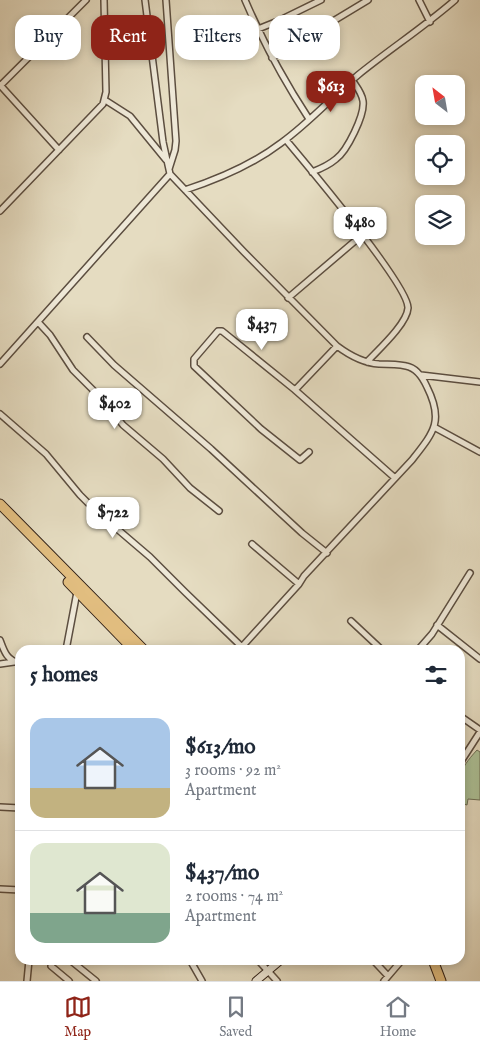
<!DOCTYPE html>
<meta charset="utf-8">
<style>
:root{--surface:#fff;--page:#f6f6f7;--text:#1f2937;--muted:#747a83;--line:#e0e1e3;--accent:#8f2418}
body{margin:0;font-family:"IM FELL English",serif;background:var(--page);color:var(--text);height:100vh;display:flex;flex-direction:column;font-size:19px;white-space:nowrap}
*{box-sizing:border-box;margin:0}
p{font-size:16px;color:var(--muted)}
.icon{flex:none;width:28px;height:28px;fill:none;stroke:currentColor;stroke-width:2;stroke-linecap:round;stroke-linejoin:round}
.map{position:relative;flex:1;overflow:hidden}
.sheet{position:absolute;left:15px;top:645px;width:450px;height:320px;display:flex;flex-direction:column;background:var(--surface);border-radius:15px;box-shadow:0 2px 8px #0003}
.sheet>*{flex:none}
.guide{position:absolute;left:15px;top:15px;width:450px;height:45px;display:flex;gap:10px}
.needle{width:32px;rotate:329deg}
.tools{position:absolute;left:415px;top:75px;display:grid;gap:10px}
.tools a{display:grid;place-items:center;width:50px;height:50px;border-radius:10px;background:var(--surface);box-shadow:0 2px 8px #0003;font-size:25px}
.price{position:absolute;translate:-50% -42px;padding:0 11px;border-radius:10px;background:#fff;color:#222;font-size:16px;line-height:32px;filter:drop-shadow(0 1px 2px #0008)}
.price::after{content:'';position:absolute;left:50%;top:30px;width:15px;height:11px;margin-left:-8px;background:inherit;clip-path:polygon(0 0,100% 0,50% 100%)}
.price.on{background:var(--accent);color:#fff}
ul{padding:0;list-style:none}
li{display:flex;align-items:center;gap:15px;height:125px;padding:0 15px}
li+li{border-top:1px solid var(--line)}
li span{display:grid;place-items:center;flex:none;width:140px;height:100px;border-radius:15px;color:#555}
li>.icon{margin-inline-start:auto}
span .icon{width:60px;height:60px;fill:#fffc;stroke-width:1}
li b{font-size:21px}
h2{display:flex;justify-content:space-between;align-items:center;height:60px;padding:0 15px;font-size:21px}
.tag{padding:0 18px;border-radius:15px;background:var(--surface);box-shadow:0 2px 8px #0003;font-size:18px;line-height:45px}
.tag.on{background:var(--accent);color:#fff}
.menu{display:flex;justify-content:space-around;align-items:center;height:70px;border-top:1px solid var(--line);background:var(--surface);font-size:14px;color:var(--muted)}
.menu a{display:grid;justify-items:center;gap:2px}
.menu .on{color:var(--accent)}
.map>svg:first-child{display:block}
.green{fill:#adc298;stroke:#6e7056}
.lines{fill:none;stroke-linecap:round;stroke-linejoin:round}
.street-casing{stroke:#5c4e40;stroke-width:8}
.secondary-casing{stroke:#2e1e15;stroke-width:9}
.highway-casing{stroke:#2e1e15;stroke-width:11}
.street{stroke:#eee8d7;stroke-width:5}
.secondary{stroke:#eee8d7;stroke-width:7}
.highway{stroke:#e2be80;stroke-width:9}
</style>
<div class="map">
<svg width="480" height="981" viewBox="0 0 480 981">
<rect width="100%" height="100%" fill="#e5dcc1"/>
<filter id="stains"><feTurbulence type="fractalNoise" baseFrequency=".004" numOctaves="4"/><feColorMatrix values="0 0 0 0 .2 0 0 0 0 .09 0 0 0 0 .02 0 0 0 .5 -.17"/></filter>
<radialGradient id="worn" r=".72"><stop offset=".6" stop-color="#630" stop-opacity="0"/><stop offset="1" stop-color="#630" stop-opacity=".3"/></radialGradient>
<path class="green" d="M477 750 480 752V800L468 799 467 805 460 803C460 775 457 772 477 750Z"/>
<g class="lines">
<g class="street-casing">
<path id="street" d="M145 0 163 142 170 174
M166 0 176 141 175 150 169 169
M245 0C263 42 284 81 309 119
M419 0 430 22
M258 29 278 21 321 0
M272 58 368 0
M0 85 59 150
M0 86 86 0
M105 100 130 116 166 160
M286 140C306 164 409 286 408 308 407 324 378 350 367 362
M312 172C320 169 329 165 336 159 347 151 365 115 363 101 362 93 356 86 352 80
M185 190C219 179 252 165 281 143 309 123 332 97 358 75 390 49 424 27 455 0
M0 211 103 104 106 92 104 0
M288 298 362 235
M38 322 50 335 73 370 104 401 123 425 163 459 190 488 219 511
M87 337 114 365 211 449 302 533 327 553
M0 364 170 174 244 252 337 346C349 355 363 363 379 364 388 364 397 364 406 366 417 368 423 378 427 387 444 421 434 432 412 460L304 576 299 584 239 650
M421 375 480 382
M295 390 337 346
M0 414 46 454 80 495 95 510 150 557 185 592 242 647
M434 427 480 452
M309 452 300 460 261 429 194 366V359L218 331H222L295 390 395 478
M252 544 299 584
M351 621 382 650
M437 625 480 659
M0 640C4 651 7 661 20 663
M66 650 77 592
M418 650 432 634 470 573
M0 664 14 662
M460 716 480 730
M460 766 462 760 480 732
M0 807 20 808
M0 889 20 890
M54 960 51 966 69 981
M70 960 96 981
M190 960 202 981
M258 960 277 981
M373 960 388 976
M27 981 29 960
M384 981 402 960"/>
</g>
<g class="secondary-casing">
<path id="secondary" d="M256 981 281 960"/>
</g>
<g class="highway-casing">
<path id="highway" d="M0 504 144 650
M68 582 134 650
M433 960 441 981"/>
</g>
<use href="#street" class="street"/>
<use href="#secondary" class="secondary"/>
<use href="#highway" class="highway"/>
</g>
<rect width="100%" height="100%" filter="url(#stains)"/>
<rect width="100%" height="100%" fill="url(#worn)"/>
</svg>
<div class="tools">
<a><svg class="needle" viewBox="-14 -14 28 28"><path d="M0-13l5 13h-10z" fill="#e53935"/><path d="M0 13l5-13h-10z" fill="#747a83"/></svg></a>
<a><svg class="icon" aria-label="locate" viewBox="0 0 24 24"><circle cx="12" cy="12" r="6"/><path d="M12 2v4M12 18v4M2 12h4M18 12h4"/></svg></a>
<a><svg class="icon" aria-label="layers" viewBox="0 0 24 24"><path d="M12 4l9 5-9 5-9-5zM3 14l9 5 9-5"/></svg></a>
</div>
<b class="price on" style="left:331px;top:113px">$613</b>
<b class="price" style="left:360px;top:249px">$480</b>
<b class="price" style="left:262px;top:351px">$437</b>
<b class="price" style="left:115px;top:430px">$402</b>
<b class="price" style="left:113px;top:539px">$722</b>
<div class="guide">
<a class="tag">Buy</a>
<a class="tag on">Rent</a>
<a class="tag">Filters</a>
<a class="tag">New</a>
</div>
<section class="sheet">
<h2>5 homes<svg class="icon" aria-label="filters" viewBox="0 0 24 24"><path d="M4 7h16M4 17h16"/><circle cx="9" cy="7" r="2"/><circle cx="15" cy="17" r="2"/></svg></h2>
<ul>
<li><span style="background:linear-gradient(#a9c7e8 70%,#c2b280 0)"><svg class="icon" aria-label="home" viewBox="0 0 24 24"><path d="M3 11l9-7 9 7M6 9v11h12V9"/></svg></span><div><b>$613/mo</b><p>3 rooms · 92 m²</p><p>Apartment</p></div></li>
<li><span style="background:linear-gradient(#dfe7d0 70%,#7fa58c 0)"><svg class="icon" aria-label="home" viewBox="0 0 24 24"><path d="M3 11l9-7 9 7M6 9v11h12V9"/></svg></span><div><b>$437/mo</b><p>2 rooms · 74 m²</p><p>Apartment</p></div></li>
</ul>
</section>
</div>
<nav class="menu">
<a class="on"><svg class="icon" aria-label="map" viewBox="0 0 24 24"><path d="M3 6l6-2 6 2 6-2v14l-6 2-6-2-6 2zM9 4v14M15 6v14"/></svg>Map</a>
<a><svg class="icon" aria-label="saved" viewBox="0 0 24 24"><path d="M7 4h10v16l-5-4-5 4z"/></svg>Saved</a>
<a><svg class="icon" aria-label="home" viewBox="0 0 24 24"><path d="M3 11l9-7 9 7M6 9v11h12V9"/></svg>Home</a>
</nav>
